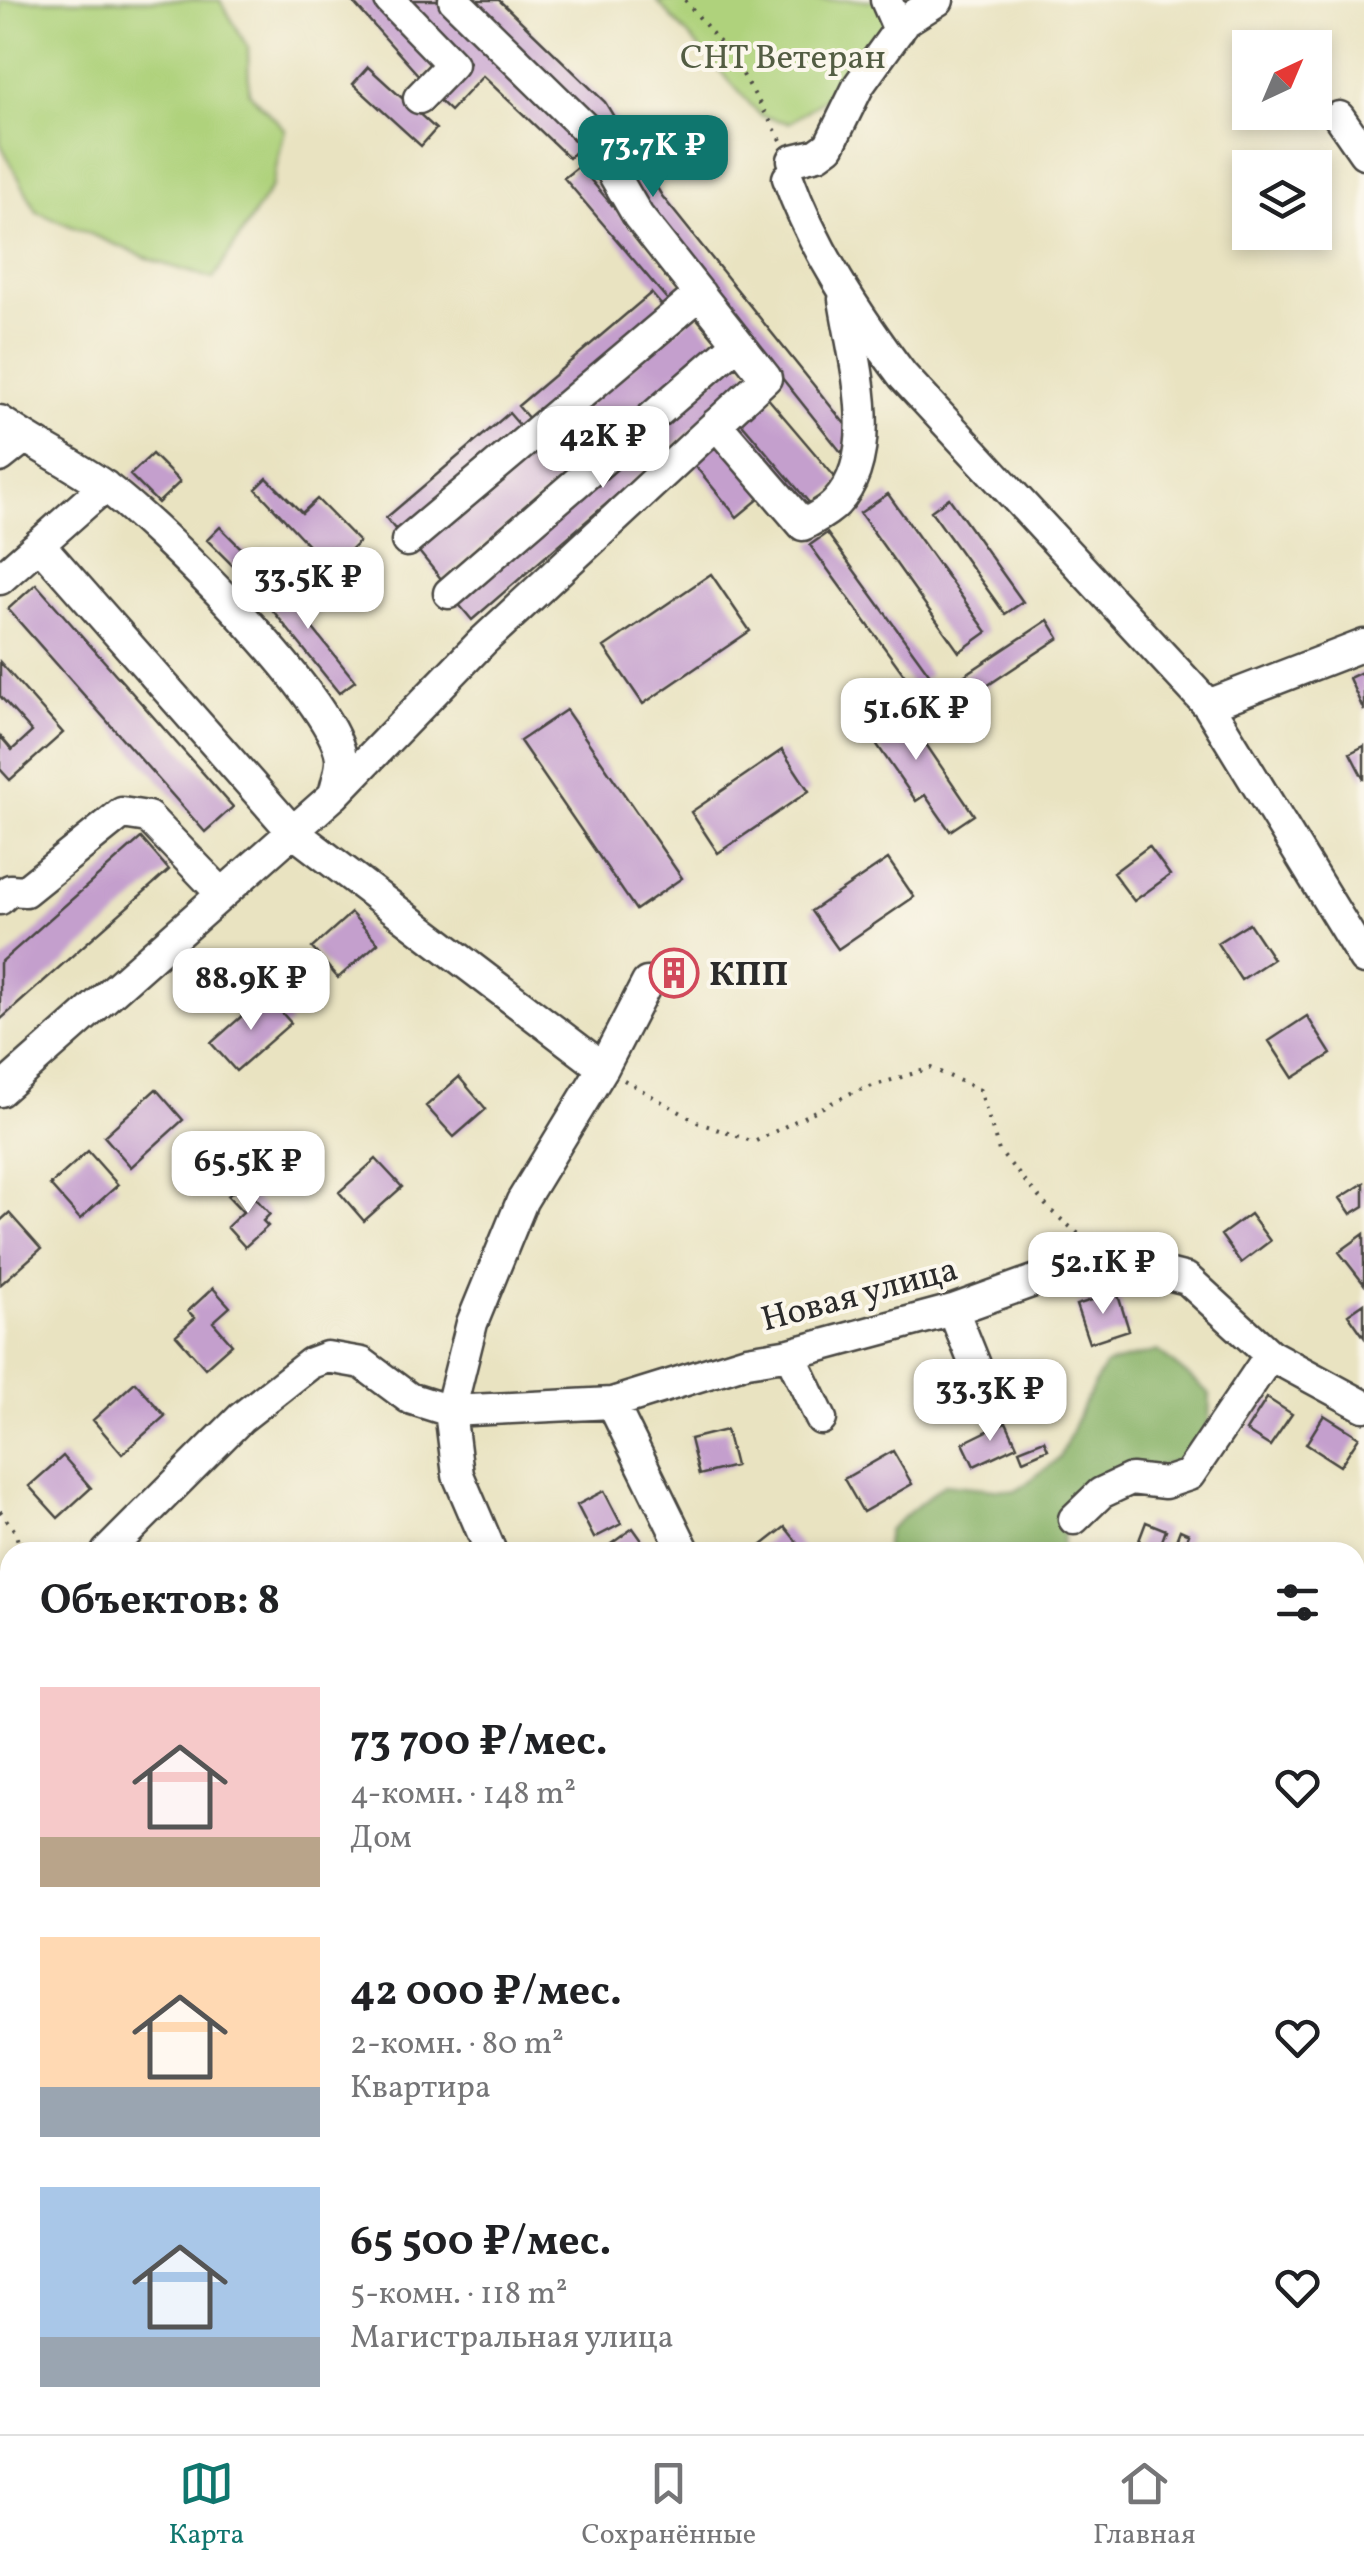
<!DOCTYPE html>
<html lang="ru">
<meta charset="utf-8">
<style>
:root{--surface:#fff;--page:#f2f2f2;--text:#202124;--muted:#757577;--line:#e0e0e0;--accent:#0f766e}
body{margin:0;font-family:Vollkorn,serif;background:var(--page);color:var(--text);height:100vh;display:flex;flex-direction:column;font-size:38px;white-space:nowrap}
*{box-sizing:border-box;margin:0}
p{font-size:32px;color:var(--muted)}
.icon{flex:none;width:55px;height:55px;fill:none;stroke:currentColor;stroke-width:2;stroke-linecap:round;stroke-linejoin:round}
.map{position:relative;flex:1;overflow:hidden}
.side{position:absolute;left:0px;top:1542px;width:1365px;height:892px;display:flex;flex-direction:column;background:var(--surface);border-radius:30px 30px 0 0;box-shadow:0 5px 15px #0003}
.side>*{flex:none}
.needle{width:65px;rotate:44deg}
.fabs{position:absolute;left:1232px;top:30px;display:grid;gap:20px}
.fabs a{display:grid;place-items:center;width:100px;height:100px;border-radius:0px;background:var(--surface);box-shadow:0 5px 15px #0003;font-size:50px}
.price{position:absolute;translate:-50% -85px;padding:0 22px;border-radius:20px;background:#fff;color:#222;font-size:32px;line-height:65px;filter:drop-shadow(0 2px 5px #0008)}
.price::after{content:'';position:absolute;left:50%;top:60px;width:30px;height:22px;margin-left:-15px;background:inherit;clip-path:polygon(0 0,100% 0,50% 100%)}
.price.current{background:var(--accent);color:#fff}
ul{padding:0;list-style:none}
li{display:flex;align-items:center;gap:30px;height:250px;padding:0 40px}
li span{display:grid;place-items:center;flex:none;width:280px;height:200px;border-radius:0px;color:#555}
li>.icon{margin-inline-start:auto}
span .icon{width:120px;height:120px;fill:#fffc;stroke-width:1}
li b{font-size:42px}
h2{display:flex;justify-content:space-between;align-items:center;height:120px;padding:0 40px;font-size:42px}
.dock{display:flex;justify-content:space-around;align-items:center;height:140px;border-top:2px solid var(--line);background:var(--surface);font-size:28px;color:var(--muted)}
.dock a{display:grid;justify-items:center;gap:5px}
.dock .current{color:var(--accent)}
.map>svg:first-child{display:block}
.green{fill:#afd27b;stroke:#6d7e53;stroke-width:2.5}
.forest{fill:#8bb46b;stroke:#5b704b;stroke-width:2.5}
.building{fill:#c49fcd}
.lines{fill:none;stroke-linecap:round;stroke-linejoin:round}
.minor-casing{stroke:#484742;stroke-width:35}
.path{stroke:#484742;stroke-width:4;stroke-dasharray:2.5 8;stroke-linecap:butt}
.minor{stroke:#fff;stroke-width:30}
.labels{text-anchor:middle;stroke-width:8;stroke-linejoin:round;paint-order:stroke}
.park-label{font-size:35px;fill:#535d43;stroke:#fbf7ec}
.poi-label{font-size:35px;font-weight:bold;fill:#2b2b2b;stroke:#fbf7ec;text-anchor:start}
.street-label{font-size:35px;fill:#2b2b2b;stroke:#fbf7ec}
</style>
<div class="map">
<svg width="1364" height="2434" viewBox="0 0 1364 2434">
<rect width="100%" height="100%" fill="#fbf7ec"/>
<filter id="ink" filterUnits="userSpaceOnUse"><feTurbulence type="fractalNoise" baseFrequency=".01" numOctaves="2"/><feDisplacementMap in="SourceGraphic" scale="20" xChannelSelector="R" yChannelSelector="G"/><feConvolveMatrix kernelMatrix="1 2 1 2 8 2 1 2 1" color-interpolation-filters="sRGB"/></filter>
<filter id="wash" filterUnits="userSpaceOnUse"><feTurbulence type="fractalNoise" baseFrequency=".0048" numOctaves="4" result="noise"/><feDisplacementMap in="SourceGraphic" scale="40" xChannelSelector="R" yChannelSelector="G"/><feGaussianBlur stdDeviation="2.25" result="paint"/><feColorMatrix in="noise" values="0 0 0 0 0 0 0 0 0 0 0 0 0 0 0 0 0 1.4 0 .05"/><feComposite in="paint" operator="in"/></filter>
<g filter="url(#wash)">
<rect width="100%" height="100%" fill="#e9e3c1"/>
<path class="green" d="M0 0H220L248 47 249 93 285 129 272 186 213 279 157 262 37 212 0 143Z
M656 0H917L848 82 789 123 761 116Z"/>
<path class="forest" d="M1158 1351 1210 1394 1209 1421 1188 1458 1154 1468 1122 1469 1087 1484 1064 1507 1062 1552H885L888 1530 944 1484 1016 1491 1060 1458 1083 1405 1105 1365Z"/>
<g id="blocks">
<path class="building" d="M351 0H379L436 64 421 78Z
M404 0H437L584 141 569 158 483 76 450 111 435 97 469 62Z
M469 0H499L605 102 662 196 857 439 841 452 648 210Z
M368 67 436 129 421 146 353 84Z
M579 166 686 293 672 305 564 178Z
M651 293 664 308 531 421 518 406Z
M694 315 720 346 442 580 416 548Z
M737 360 752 378 472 620 456 601Z
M766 396 840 483 812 506 739 420Z
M509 413 522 428 399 534 386 518Z
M721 438 766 493 737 517 692 462Z
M152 454 180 482 158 503 130 475Z
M267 478 302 513 317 499 359 542 331 569 256 489Z
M888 494 987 632 959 652 860 513Z
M949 498 1023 602 1005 614 931 511Z
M220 527 275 582 262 595 207 540Z
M827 533 930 675 913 687 810 545Z
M711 574 750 631 643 704 604 647Z
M36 584 233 807 205 832 8 609Z
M302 584 321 607 306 620 355 681 339 693 262 597 277 585 287 596Z
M1048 620 1059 638 949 711 938 693Z
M0 662 63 733 10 780 0 769V736L12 750 32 732 0 696Z
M1364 671V711L1349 678Z
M894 697 974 815 950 831 925 795 916 801 860 720Z
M566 710 682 878 636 910 520 741Z
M1364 746V780L1350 753Z
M782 750 809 791 718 853 691 812Z
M141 838 169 870 0 1020V963Z
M1149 846 1170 875 1134 901 1113 873Z
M888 859 914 897 838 949 811 911Z
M351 913 378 943 338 978 312 948Z
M1249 923 1273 959 1241 980 1217 943Z
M673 964 683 974 674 983 665 973Z
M266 995 291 1023 236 1071 211 1043Z
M1307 1016 1331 1054 1293 1078 1269 1041Z
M459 1077 486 1109 454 1137 426 1106Z
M156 1089 183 1120 131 1167 104 1136Z
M88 1151 118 1185 80 1219 50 1185Z
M376 1159 402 1187 364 1221 339 1192Z
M241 1183 270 1214 263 1221 268 1226 245 1247 227 1227 243 1212 228 1196Z
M1364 1183V1206L1351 1214 1340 1198Z
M9 1213 41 1249 0 1285V1221Z
M1250 1214 1270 1241 1241 1263 1221 1235Z
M1364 1234V1284L1339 1252Z
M213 1288 230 1307 213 1322 232 1344 205 1368 176 1335 195 1318 188 1311Z
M1117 1292 1129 1330 1089 1343 1076 1305Z
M1364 1303V1337L1348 1314Z
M135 1382 165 1416 122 1454 93 1420Z
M1267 1398 1292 1414 1270 1446 1246 1431Z
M1324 1415 1359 1437 1340 1466 1306 1444Z
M1006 1422 1017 1446 974 1466 963 1443Z
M726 1430 735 1466 699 1475 690 1439Z
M1044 1440 1048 1449 1023 1460 1019 1450Z
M893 1451 912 1484 863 1512 844 1479Z
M63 1456 91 1488 58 1518 29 1486Z
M604 1491 621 1524 594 1538 577 1505Z
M1146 1522 1166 1530 1158 1552 1135 1551Z
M785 1527 805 1552H753Z
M633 1528 650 1552H606L604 1549Z
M1180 1530 1189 1534 1182 1551 1173 1548Z
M1355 1756 1364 1760V1776L1355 1797Z
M10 1949V1976L0 1965V1957Z
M1355 2101 1364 2104V2155L1355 2152Z
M10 2199V2228L0 2215V2206Z
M1364 2295V2352L1355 2348V2314Z
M10 2334V2371L0 2358V2342Z
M66 2425H113L115 2428 108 2434H73Z"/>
</g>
</g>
<g filter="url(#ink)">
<use href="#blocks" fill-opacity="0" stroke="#484742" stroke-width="2.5"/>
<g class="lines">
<g class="minor-casing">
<path id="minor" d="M390 0 452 64 419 98
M886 0 899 30
M1339 117 1364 153
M793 160 818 154 829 146 859 85 879 57 905 21 938 0
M788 178C814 250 857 315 903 376L1208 705 1364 959
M0 421C33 444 70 462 103 485 154 521 335 700 341 758 342 769 336 784 334 795
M716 424 803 525C813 519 828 512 836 503 883 454 853 359 844 299
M0 457 24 438
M407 541 700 294
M39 544 292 831 603 1068
M0 579 105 486
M449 593 738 343
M1208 705 1364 645
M0 899 10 890 25 891 122 813 148 817 221 893
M0 1091 334 795 482 642 766 378 638 216 589 132 454 0
M953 1310 992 1407
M790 1354 821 1419
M612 1403 685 1552
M1074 1519 1101 1493 1131 1479 1165 1483 1189 1475 1270 1355
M107 1552 241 1418 311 1363 327 1357 362 1363 409 1398 450 1411 612 1403 747 1361 790 1354 953 1310 1070 1268 1102 1264 1132 1265 1187 1279 1270 1355 1364 1406
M491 1552 458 1475 450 1411 472 1323 522 1201 603 1068 647 983
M0 1626 10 1620
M0 2066 10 2058
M688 2425 696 2434
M4 2434 15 2425
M480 2434 492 2425
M1086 2434 1088 2425"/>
</g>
<path class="path" d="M685 0 735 61 781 140
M624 1080 699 1123 754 1142 853 1092 931 1068 980 1090 999 1151 1050 1210 1087 1241
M0 1511 15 1531 21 1552"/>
<use href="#minor" class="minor"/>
</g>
</g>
<defs>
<g id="building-ring" transform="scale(2.5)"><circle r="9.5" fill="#fbf7ec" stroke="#d1495b" stroke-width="1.5"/><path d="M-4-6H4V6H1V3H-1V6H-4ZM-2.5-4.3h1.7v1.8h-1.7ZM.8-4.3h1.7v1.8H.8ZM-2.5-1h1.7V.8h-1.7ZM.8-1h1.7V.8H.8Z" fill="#d1495b"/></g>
</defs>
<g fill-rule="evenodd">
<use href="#building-ring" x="674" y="973"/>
</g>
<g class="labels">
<g class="park-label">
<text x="783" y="68">СНТ Ветеран</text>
</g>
<g class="poi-label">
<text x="709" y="985">КПП</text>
</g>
<g class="street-label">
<text transform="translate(859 1293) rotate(-15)" y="12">Новая улица</text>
</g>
</g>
</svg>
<div class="fabs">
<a><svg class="needle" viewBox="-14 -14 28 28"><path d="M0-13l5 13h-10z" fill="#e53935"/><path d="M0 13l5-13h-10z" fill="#757577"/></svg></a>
<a><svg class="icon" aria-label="layers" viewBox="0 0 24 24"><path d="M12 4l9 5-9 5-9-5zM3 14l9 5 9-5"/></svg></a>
</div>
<b class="price current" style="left:653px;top:200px">73.7K ₽</b>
<b class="price" style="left:603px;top:491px">42K ₽</b>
<b class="price" style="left:308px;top:632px">33.5K ₽</b>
<b class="price" style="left:916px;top:763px">51.6K ₽</b>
<b class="price" style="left:251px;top:1033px">88.9K ₽</b>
<b class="price" style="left:248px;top:1216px">65.5K ₽</b>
<b class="price" style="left:1103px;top:1317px">52.1K ₽</b>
<b class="price" style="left:990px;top:1444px">33.3K ₽</b>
<section class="side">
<h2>Объектов: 8<svg class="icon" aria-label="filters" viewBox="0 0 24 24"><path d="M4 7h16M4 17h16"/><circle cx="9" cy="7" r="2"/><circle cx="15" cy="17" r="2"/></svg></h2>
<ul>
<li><span style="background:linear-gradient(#f6c9c9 75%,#b9a48a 0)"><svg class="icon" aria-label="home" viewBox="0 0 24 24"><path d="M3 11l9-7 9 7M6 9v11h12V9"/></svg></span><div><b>73 700 ₽/мес.</b><p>4-комн. · 148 m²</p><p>Дом</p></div><svg class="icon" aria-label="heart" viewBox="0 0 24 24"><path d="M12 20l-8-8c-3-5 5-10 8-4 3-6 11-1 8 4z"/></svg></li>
<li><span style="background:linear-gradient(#ffd9b3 75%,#9aa5b1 0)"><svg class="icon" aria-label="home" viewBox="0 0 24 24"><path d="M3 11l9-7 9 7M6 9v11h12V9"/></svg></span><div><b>42 000 ₽/мес.</b><p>2-комн. · 80 m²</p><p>Квартира</p></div><svg class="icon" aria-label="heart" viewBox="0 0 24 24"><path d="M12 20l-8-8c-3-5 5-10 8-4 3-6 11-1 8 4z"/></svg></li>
<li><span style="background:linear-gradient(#a9c7e8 75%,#9aa5b1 0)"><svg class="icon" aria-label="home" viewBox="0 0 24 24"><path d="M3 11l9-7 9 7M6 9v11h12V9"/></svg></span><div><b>65 500 ₽/мес.</b><p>5-комн. · 118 m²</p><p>Магистральная улица</p></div><svg class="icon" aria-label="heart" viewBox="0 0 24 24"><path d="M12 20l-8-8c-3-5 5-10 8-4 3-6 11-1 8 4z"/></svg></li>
</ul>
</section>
</div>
<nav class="dock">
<a class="current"><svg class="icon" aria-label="map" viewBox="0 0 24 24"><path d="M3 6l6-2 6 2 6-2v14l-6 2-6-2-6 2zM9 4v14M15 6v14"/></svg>Карта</a>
<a><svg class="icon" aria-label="saved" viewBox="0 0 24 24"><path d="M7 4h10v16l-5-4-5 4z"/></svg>Сохранённые</a>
<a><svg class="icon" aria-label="home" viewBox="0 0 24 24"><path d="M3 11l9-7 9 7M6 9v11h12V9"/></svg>Главная</a>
</nav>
